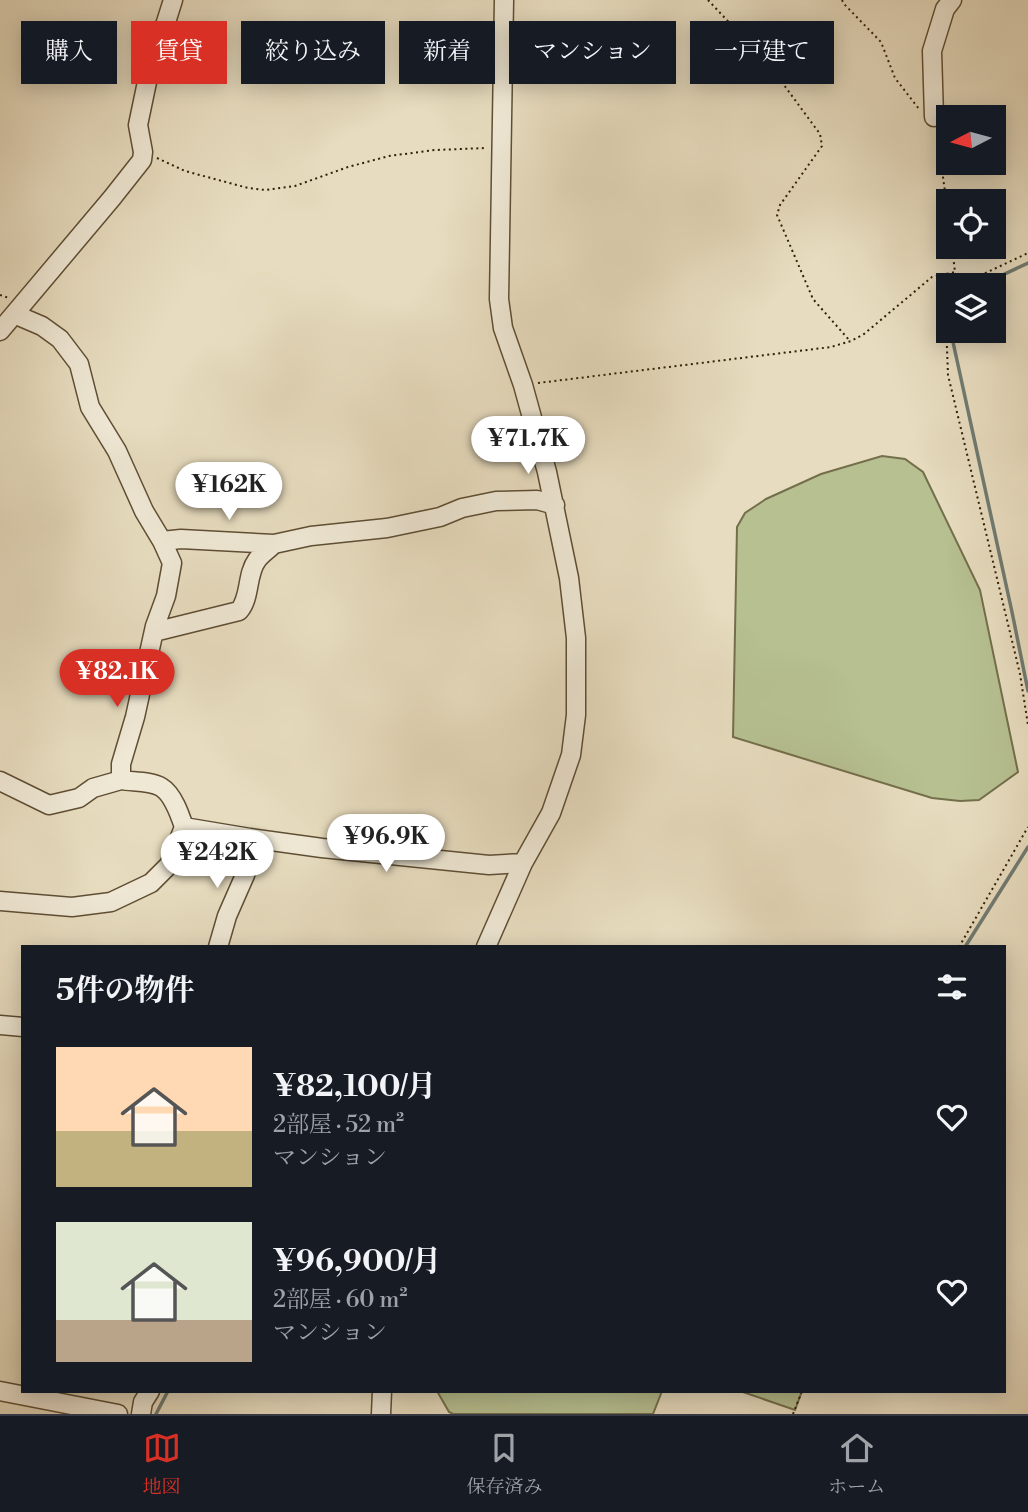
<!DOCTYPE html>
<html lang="ja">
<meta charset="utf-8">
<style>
:root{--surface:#171b24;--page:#242831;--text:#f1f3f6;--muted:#9ea1a6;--line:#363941;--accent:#d93025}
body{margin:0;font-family:"Libre Bodoni","Noto Serif JP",serif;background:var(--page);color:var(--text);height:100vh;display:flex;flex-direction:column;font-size:26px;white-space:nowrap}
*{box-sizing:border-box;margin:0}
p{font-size:23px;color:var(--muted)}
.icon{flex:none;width:38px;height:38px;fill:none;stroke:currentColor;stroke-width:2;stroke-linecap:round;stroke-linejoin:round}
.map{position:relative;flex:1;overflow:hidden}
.panel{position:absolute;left:21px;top:945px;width:985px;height:448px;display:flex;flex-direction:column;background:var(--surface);border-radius:0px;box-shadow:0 4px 18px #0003}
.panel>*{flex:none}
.guide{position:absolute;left:21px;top:21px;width:987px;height:63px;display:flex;gap:14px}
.needle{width:46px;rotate:264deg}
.tools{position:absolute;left:936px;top:105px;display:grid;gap:14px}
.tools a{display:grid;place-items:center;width:70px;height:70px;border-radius:0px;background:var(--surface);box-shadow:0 4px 18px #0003;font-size:35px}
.price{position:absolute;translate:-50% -60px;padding:0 16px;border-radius:24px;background:#fff;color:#222;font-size:23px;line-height:46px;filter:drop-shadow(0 2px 4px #0008)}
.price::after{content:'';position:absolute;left:50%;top:42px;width:21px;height:16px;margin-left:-10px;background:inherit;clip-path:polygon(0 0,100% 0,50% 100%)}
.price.current{background:var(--accent);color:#fff}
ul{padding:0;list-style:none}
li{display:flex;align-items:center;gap:21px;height:175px;padding:0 35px}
li span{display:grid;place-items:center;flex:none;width:196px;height:140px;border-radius:0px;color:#555}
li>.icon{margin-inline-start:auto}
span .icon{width:84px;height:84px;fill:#fffc;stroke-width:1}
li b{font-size:30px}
h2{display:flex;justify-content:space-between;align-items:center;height:84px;padding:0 35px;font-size:30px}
.tag{padding:0 24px;border-radius:0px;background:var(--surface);box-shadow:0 4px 18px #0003;font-size:24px;line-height:63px}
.tag.current{background:var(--accent);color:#fff}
.tab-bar{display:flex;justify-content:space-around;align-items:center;height:98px;border-top:2px solid var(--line);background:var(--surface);font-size:19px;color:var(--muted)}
.tab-bar a{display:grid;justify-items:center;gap:4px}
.tab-bar .current{color:var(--accent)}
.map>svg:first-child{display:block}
.green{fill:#b6c091;stroke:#746f4b;stroke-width:2}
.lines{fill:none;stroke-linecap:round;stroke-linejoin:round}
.stream{stroke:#707b72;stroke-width:3.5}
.minor-casing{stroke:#5f4e34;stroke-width:21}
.path{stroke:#321e05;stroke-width:2;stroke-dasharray:2 3.5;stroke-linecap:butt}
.minor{stroke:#efe8d5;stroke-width:18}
</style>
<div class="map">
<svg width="1028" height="1414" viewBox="0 0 1028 1414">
<rect width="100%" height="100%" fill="#e7dcbf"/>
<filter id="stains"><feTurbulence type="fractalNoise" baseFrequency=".00286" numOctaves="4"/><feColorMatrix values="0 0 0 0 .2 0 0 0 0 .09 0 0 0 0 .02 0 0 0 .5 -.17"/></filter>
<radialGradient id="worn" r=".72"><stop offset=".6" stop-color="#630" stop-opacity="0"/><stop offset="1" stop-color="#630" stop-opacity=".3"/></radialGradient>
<path class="green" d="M882 456 905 459 923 472 980 590 1018 772 979 800 960 801 932 798 733 737 737 527 745 513 766 499 821 474Z
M437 1391H662L653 1414H453L449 1412Z
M740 1391H802L795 1410Z"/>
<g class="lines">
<path class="stream" d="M985 285 994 279 1028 263
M955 331 953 342 1012 612 1028 691
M965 947 1028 847
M156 1414 168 1391"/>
<g class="minor-casing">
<path id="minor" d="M934 117 932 51 945 9 952 0
M14 314 42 326 60 339 79 364 90 407 117 451 144 511 162 541 181 539 274 544 311 536 387 528 440 517 462 508 496 501 537 500 555 505
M0 331 112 198 142 160 143 152 138 125 147 82 173 0
M154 632 239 611C251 597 246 575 257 560 261 554 269 549 274 544
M0 781 49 805 79 798 93 788 121 780
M184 827 250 838 322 848 489 865 523 863
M0 901 72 907 111 902 151 883 169 865 184 827C180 815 173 794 161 787 151 781 133 782 121 780V764L135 717 155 626 166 596 172 563 162 541
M218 947 227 916 245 875 250 859V838
M486 947 523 863 551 813 571 755 576 715V638L569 578 547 472 523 385 503 328 499 299 504 0
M0 1025 23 1027
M0 1391 118 1414
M141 1414 143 1402 150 1391
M381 1414 382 1391"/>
</g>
<path class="path" d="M708 0 770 66 820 134 822 146 780 205 777 215 813 299 850 341
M842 0 844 4 881 42 895 78 919 109
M937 133 948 214
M157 158 185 171 248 188 265 190 295 186 348 167 389 156 435 150 487 148
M955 273 958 285
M960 285 1028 253
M0 295 9 298
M948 319 946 323 948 375 1020 674 1028 725
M538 383 831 347 851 341 864 334 932 277 955 272 952 247
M959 947 1028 827
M793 1414 802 1391"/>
<use href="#minor" class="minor"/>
</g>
<rect width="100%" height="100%" filter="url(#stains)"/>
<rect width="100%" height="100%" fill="url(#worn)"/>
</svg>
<div class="tools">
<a><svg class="needle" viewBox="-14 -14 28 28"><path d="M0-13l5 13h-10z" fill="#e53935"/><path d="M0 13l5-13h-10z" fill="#9ea1a6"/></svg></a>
<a><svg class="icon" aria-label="locate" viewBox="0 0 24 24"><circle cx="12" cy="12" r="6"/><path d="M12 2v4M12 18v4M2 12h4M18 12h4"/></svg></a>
<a><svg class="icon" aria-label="layers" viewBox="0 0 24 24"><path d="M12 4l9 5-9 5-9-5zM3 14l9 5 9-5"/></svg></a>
</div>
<b class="price" style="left:528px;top:476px">¥71.7K</b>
<b class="price" style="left:229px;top:522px">¥162K</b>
<b class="price current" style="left:117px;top:709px">¥82.1K</b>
<b class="price" style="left:386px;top:874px">¥96.9K</b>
<b class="price" style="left:217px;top:890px">¥242K</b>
<div class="guide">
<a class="tag">購入</a>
<a class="tag current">賃貸</a>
<a class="tag">絞り込み</a>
<a class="tag">新着</a>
<a class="tag">マンション</a>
<a class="tag">一戸建て</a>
</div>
<section class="panel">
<h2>5件の物件<svg class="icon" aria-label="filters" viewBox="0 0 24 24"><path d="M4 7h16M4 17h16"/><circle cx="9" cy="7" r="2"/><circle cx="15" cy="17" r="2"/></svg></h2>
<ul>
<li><span style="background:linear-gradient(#ffd9b3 60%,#c2b280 0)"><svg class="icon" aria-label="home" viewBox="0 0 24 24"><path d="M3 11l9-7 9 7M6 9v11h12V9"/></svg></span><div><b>¥82,100/月</b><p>2部屋 · 52 m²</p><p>マンション</p></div><svg class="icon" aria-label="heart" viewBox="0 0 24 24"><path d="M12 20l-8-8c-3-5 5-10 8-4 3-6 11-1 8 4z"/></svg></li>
<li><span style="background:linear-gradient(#dfe7d0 70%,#b9a48a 0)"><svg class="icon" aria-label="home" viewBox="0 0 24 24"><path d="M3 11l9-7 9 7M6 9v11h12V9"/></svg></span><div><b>¥96,900/月</b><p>2部屋 · 60 m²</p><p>マンション</p></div><svg class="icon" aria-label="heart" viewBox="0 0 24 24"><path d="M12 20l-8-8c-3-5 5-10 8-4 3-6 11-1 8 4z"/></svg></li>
</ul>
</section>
</div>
<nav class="tab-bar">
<a class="current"><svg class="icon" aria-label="map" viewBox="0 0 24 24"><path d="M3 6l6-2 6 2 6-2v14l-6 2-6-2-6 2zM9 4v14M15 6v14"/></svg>地図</a>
<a><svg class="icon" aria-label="saved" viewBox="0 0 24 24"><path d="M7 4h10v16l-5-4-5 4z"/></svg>保存済み</a>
<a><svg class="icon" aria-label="home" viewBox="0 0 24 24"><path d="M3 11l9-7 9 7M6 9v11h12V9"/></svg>ホーム</a>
</nav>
